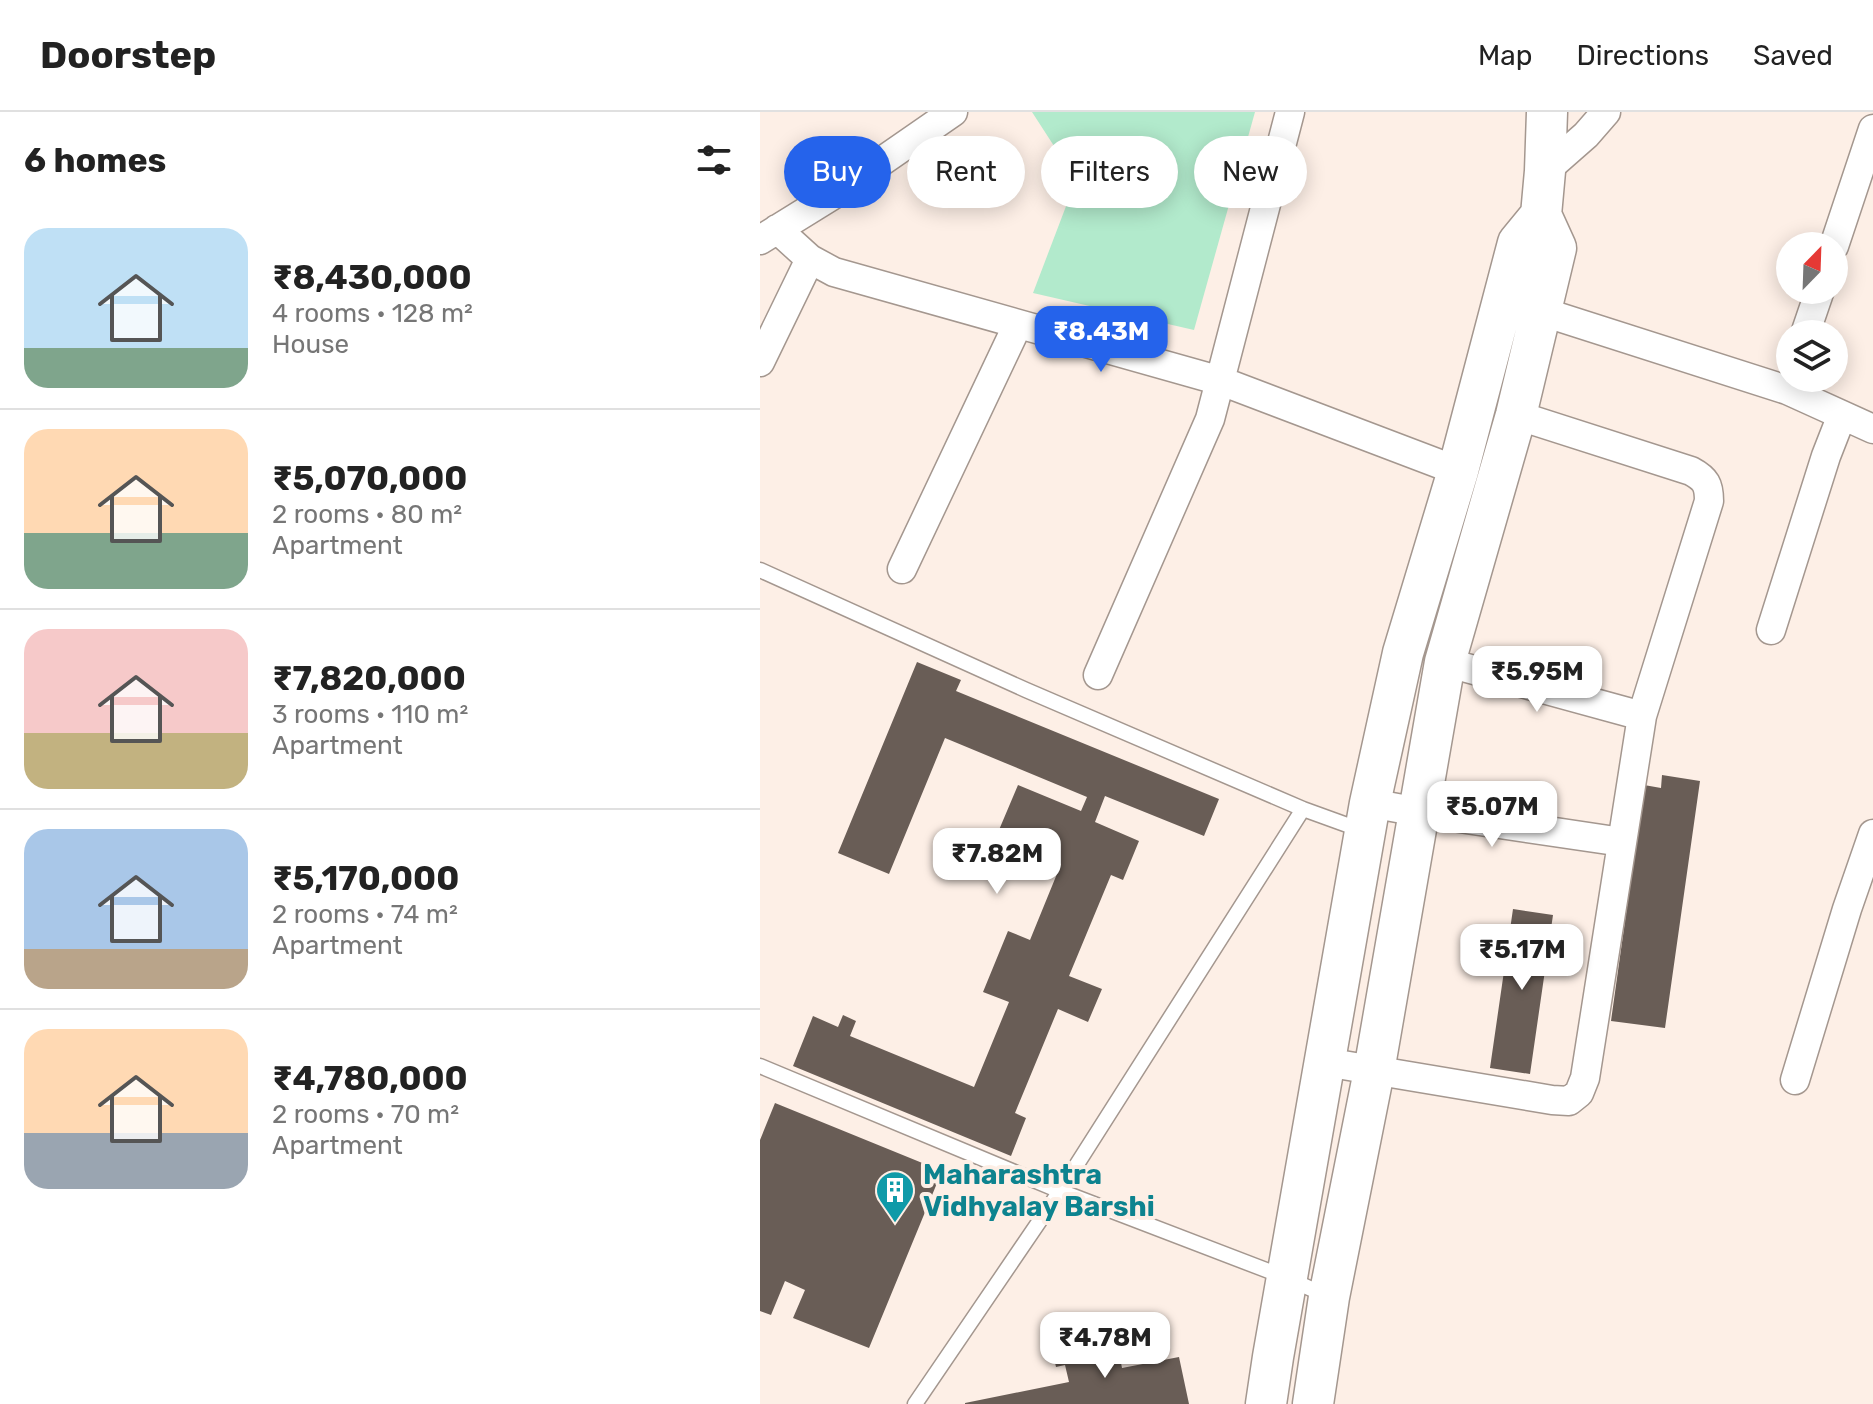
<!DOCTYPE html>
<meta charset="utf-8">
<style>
:root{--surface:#fff;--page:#f2f2f2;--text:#222;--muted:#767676;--line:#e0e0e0;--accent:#2563eb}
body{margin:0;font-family:Rubik,sans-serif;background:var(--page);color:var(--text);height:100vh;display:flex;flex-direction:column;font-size:30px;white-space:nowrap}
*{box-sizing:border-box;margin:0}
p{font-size:26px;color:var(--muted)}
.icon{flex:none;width:44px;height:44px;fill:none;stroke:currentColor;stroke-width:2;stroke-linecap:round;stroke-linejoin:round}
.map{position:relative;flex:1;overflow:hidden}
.sheet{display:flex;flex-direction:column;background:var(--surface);width:760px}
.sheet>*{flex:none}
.hud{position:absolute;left:24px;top:24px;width:760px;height:72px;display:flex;gap:16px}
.needle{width:52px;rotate:23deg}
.controls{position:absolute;left:1016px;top:120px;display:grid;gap:16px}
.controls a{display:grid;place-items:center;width:72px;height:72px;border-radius:50%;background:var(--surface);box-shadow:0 4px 20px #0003;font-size:40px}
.price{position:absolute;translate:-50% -68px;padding:0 18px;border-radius:16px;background:#fff;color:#222;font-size:26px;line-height:52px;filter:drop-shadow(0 2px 4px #0008)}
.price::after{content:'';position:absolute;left:50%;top:48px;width:24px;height:18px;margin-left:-12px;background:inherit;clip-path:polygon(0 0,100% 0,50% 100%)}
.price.on{background:var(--accent);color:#fff}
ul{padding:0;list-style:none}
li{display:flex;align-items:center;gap:24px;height:200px;padding:0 24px}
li+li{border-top:2px solid var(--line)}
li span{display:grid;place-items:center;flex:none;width:224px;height:160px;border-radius:24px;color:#555}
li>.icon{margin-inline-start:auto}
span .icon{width:96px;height:96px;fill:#fffc;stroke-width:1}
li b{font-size:34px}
h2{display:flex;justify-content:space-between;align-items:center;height:96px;padding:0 24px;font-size:34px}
.pill{padding:0 28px;border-radius:36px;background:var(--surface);box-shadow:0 4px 20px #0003;font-size:28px;line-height:72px}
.pill.on{background:var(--accent);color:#fff}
header{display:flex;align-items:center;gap:48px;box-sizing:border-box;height:112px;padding:0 40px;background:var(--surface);border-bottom:2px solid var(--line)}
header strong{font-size:38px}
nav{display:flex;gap:44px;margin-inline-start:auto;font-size:28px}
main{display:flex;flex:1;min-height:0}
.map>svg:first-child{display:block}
.green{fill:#b2eacc}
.building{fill:#695d56}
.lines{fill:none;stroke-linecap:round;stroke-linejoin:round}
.lane-casing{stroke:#a4978f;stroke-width:17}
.street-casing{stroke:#a4978f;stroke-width:31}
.secondary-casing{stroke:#a4978f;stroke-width:43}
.lane{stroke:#fff;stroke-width:14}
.street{stroke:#fff;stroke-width:28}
.secondary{stroke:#fff;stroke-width:40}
.labels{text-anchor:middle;stroke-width:8;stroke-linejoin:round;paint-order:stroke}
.culture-label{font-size:28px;font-weight:bold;fill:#0d838f;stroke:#fdefe6;text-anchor:start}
</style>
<header>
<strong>Doorstep</strong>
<nav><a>Map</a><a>Directions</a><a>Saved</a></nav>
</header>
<main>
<section class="sheet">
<h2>6 homes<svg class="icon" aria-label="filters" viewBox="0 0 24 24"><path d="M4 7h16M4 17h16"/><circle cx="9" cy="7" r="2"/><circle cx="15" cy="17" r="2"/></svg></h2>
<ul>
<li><span style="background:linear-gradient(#bfe0f5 75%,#7fa58c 0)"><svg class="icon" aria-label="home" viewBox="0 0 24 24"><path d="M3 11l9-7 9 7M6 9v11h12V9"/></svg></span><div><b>₹8,430,000</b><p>4 rooms · 128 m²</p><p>House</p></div></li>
<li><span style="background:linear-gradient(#ffd9b3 65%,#7fa58c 0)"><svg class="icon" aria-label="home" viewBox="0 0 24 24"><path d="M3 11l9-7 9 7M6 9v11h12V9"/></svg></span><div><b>₹5,070,000</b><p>2 rooms · 80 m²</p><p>Apartment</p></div></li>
<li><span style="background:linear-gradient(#f6c9c9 65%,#c2b280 0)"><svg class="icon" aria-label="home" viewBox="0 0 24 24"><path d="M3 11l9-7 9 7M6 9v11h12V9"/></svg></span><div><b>₹7,820,000</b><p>3 rooms · 110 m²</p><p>Apartment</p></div></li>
<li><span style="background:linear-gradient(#a9c7e8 75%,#b9a48a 0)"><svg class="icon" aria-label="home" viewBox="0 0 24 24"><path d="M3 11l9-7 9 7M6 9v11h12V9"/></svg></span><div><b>₹5,170,000</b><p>2 rooms · 74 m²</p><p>Apartment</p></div></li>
<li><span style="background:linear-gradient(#ffd9b3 65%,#9aa5b1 0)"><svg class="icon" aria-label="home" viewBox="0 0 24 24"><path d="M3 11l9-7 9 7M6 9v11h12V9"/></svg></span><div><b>₹4,780,000</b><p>2 rooms · 70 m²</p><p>Apartment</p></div></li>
</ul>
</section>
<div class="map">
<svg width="1113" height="1292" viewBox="0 0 1113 1292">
<rect width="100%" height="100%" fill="#fdefe6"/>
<path class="green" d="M272 0H495L434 218 273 181 316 68Z"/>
<path class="building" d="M157 550 201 568 196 579 459 687 444 724 345 684 335 710 379 729 363 768 351 763 309 864 342 877 328 910 298 897 255 1001 266 1006 251 1044 33 954 53 904 78 915 83 903 96 909 90 924 214 975 249 890 223 880 248 819 270 828 301 752 236 725 258 673 321 699 327 685 185 626 129 762 78 741Z
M902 663 940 669 905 916 851 909 884 673 901 676Z
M753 797 793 803 770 962 730 956Z
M15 991 182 1059 109 1236 33 1206 45 1178 25 1169 11 1203 0 1199V1028Z
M356 1225 362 1256 419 1245 429 1292H205V1291L309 1270 305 1253 296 1255 292 1237Z"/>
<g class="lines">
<g class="lane-casing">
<path id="lane" d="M0 458 266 578 543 697 601 718
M0 954 300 1079 527 1166 567 1184
M155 1292 300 1079 543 697"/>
</g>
<g class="street-casing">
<path id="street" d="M785 59 826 23 846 0
M17 117 50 147 74 160 461 269 698 359
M0 128 76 81 193 0
M1074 134 1113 17
M780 199 1027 278 1113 317
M1045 222 1060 178
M0 250 50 147
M142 457 258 212
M1011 518 1066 344 1082 303
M685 550 882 604
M338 563 450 307 530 0
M610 691 659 700 862 730
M565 950 792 988 809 989 819 981 825 966 882 604 949 389C949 373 946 367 931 359L756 303
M1035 968 1087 797 1113 722"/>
</g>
<g class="secondary-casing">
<path id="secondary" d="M506 1292 513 1245 610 691 643 541 698 359 758 131 781 103
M553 1292 569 1185 614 959 685 550 756 303 796 136 781 103 785 59 787 0"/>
</g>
<use href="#lane" class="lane"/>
<use href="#street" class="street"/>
<use href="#secondary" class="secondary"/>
</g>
<defs>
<g id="building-pin" transform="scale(2)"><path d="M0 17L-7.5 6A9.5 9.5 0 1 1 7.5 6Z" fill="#0f9aa8" stroke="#fdefe6"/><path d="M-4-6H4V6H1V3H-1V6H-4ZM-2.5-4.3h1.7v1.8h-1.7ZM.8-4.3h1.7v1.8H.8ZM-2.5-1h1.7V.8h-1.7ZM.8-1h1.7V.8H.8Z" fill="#fff"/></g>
</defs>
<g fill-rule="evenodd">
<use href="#building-pin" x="135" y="1078"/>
</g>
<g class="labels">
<g class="culture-label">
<text x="163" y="1072">Maharashtra<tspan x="163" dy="32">Vidhyalay Barshi</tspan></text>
</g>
</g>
</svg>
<div class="controls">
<a><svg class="needle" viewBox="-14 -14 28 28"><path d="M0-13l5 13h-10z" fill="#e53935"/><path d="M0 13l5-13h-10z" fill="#767676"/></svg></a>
<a><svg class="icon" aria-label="layers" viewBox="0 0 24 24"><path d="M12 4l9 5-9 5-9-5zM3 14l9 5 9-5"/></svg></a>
</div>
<b class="price on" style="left:341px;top:262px">₹8.43M</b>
<b class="price" style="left:777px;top:602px">₹5.95M</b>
<b class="price" style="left:732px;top:737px">₹5.07M</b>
<b class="price" style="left:237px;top:784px">₹7.82M</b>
<b class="price" style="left:762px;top:880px">₹5.17M</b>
<b class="price" style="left:345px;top:1268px">₹4.78M</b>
<div class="hud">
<a class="pill on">Buy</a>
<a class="pill">Rent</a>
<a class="pill">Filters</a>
<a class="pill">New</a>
</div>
</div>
</main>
